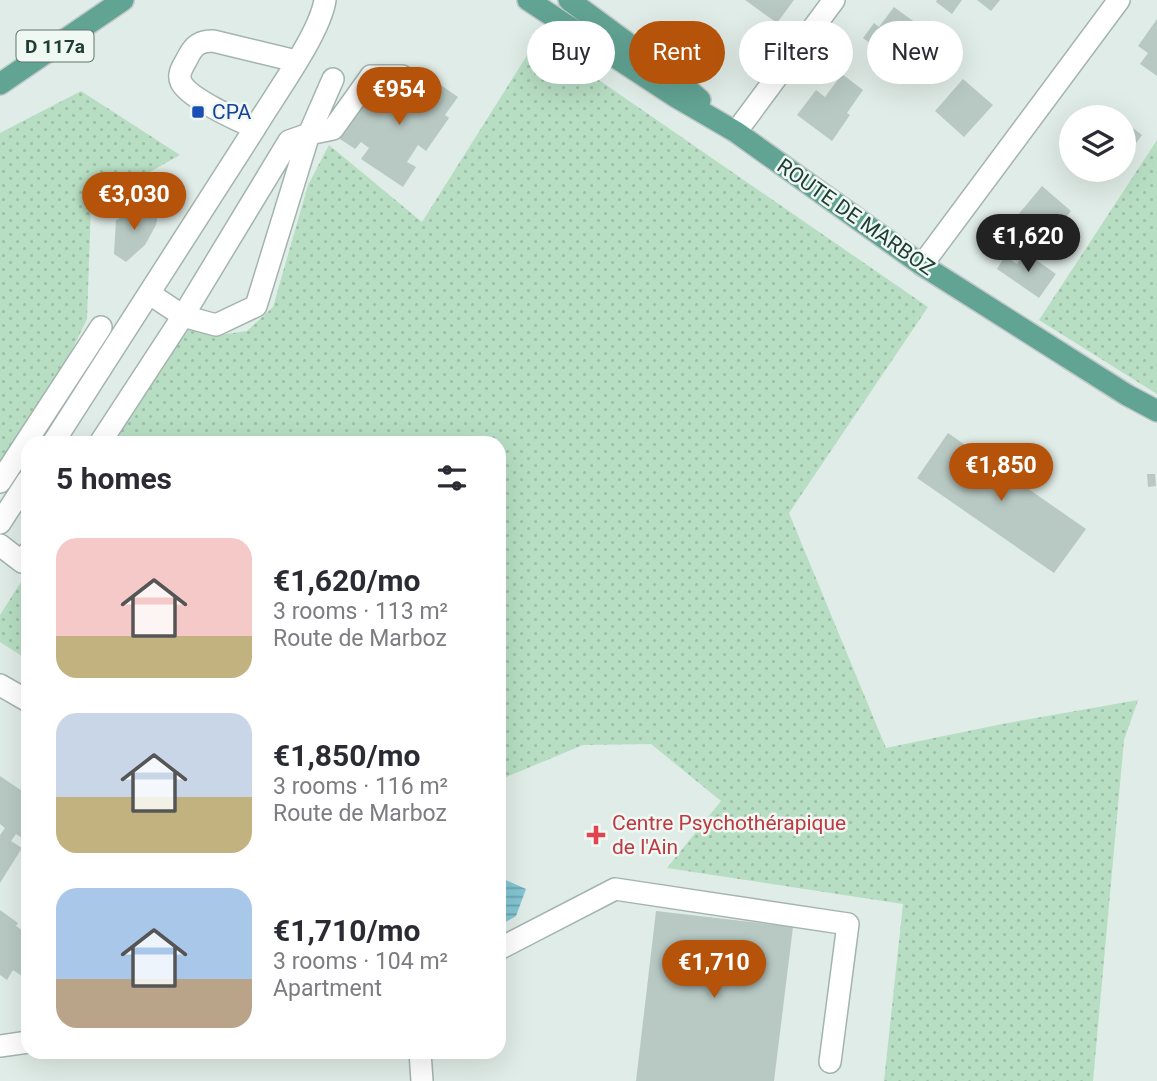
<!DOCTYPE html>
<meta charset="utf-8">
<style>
:root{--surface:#fff;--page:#f2f2f3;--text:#2b2b33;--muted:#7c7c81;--accent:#b45309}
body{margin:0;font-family:Roboto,sans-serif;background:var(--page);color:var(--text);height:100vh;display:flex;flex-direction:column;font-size:26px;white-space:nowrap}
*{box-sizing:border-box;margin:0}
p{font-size:23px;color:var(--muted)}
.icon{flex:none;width:38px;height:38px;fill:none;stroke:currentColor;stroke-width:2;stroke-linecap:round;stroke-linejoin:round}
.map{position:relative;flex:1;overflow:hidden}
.sheet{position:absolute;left:21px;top:436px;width:485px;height:623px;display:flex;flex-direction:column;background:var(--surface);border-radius:21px;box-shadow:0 7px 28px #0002}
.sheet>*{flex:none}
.top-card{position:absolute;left:527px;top:21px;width:525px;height:63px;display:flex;gap:14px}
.controls{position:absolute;left:1059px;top:105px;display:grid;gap:14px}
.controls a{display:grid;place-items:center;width:77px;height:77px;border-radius:50%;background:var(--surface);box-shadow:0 7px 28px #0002;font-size:35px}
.price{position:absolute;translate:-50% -60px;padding:0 16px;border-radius:24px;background:var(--accent);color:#fff;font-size:23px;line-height:46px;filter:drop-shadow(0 2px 4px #0008)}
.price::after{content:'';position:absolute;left:50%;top:42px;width:21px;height:16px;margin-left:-10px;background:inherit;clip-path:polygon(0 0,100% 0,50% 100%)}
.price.selected{background:#222;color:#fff}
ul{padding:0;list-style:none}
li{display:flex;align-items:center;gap:21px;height:175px;padding:0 35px}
li span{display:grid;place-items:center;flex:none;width:196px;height:140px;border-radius:21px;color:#555}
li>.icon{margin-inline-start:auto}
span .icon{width:84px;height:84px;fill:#fffc;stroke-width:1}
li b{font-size:30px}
h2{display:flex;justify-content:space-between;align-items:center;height:84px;padding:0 35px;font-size:30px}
.chip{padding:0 24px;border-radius:32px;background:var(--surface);box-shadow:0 7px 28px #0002;font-size:24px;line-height:63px}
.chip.selected{background:var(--accent);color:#fff}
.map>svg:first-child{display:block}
.grass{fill:url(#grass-dots)}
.water{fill:url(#water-rules)}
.building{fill:#b8c9c3}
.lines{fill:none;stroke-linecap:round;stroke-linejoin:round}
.minor-casing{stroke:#a3b4ae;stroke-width:24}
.major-casing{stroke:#c1c9c7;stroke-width:24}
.minor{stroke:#fff;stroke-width:21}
.major{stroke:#62a494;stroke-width:21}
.transit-dot{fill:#1a4fb4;stroke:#f0f8f4;stroke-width:2.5}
.health-dot{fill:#e0444e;stroke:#f0f8f4;stroke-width:2.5}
.labels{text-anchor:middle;stroke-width:5;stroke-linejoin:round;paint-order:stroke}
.shield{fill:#f0f8f4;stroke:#5e756f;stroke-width:2}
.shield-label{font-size:19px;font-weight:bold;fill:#203d36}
.transit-label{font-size:21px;fill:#164399;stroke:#f0f8f4;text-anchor:start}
.street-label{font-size:21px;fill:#203d36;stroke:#f0f8f4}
.health-label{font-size:21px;fill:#be3a42;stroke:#f0f8f4;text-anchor:start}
</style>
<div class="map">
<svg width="1157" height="1081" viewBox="0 0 1157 1081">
<defs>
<pattern id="grass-dots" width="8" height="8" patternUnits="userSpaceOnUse" patternTransform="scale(1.75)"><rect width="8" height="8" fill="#b7dec3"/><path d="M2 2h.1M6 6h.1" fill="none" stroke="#9dbfa8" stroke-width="1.8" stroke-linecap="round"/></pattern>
<pattern id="water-rules" width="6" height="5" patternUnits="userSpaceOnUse" patternTransform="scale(1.75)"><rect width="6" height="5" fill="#84c6d4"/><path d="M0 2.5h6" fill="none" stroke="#6ca2ad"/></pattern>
</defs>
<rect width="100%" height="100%" fill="#e0ece7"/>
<path class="grass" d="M538 38 928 307 789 513 886 748 1002 724 1138 700 1124 740 1093 1081H884L903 904 667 868 721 801 651 744 583 745 499 780V443H109L183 325 219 335 247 331 273 307 308 185 329 145 422 222Z
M81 91 180 155 91 205 87 319 55 385 0 470V133Z
M1157 140V394L1039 320Z
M28 571V660L0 642V615Z"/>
<path class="water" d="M499 877 526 889 516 916 499 926Z"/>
<path class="building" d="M745 0H794L777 23Z
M937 0H962L952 14 936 2Z
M977 0H1000L991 11Z
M894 7 920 26 894 61 863 38 874 23 879 27Z
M1157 19V76L1140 64 1148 53 1138 46Z
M842 74 863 90 847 113 850 115 832 141 797 115 816 90 825 97Z
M429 77 458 97 445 115 449 118 426 151 418 145 407 162 416 167 403 187 361 159 369 148 361 142 355 149 340 139 368 98 375 102 389 81 414 98Z
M963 79 993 105 964 137 935 111Z
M1104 107 1113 113 1118 117H1097Z
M1124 121 1142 135 1124 160Z
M1071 128V153L1059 145Z
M1093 170H1116L1108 181Z
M1042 186 1071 211 1046 241 1017 216Z
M146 204 158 212 156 225 145 245 126 262 114 254 116 220Z
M1025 252 1056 274 1039 298 997 269 1005 256 1017 264Z
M948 433 1086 529 1054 573 917 478Z
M1147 474H1155L1156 486 1148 487Z
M0 776 28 795V842L16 834 11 841 22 848 0 883V835L5 828 0 824Z
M0 910 18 923 16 926 28 934V980L13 970 7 980 0 975Z
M656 911 793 927 774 1081H636Z"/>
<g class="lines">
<g class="minor-casing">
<path id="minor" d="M296 61 213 41C200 41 194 45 188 57 184 65 177 73 181 82 188 98 239 121 255 128 274 96 320 34 325 0
M736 132 834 0
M922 265 1119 0
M150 294 183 316 216 325 256 306 309 134 333 79
M53 443 255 128
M100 443 183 316 289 141 309 134 333 129 371 76H402L412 88
M0 482 101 327
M0 523 28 480
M0 545 22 562 28 553
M0 685 28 701
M499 949 615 889 848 924 830 1062
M0 1046 28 1042
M420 1052 422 1081"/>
</g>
<g class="major-casing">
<path id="major" d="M528 0 676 97 736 132 922 265 1127 395 1157 411
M569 0 676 79 700 100
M0 84 123 0"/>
</g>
<use href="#minor" class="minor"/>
<use href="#major" class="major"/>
</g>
<rect class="transit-dot" x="191" y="105" width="14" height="14" rx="3.5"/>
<path class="health-dot" d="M592.5 824.5h7v7h7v7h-7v7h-7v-7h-7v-7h7z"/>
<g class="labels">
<rect class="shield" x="16.5" y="30.5" width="77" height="31" rx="5"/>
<g class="shield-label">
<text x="55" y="53">D 117a</text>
</g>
<g class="transit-label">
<text x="212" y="119">CPA</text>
</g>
<g class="street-label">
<text transform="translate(856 217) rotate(35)" y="7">ROUTE DE MARBOZ</text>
</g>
<g class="health-label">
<text x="612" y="830">Centre Psychothérapique<tspan x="612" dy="24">de l'Ain</tspan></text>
</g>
</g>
</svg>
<div class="controls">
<a><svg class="icon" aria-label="layers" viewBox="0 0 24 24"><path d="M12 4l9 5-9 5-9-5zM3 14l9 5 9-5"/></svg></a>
</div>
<b class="price" style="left:399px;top:127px">€954</b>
<b class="price" style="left:134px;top:232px">€3,030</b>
<b class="price selected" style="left:1028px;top:274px">€1,620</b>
<b class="price" style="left:1001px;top:503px">€1,850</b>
<b class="price" style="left:714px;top:1000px">€1,710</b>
<div class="top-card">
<a class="chip">Buy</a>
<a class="chip selected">Rent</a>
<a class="chip">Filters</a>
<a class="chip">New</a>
</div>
<section class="sheet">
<h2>5 homes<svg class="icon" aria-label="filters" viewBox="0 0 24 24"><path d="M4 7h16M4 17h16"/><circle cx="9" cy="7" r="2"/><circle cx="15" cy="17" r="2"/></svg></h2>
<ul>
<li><span style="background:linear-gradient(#f6c9c9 70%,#c2b280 0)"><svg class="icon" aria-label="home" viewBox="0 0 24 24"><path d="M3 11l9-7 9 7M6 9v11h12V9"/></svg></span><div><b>€1,620/mo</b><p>3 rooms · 113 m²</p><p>Route de Marboz</p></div></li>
<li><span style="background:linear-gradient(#c9d6e8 60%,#c2b280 0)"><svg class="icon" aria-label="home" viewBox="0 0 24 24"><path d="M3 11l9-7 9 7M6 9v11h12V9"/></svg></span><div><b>€1,850/mo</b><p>3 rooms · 116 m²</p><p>Route de Marboz</p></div></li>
<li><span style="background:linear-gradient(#a9c7e8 65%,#b9a48a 0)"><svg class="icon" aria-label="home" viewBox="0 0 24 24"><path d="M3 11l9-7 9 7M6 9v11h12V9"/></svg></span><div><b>€1,710/mo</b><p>3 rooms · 104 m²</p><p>Apartment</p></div></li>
</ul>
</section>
</div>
